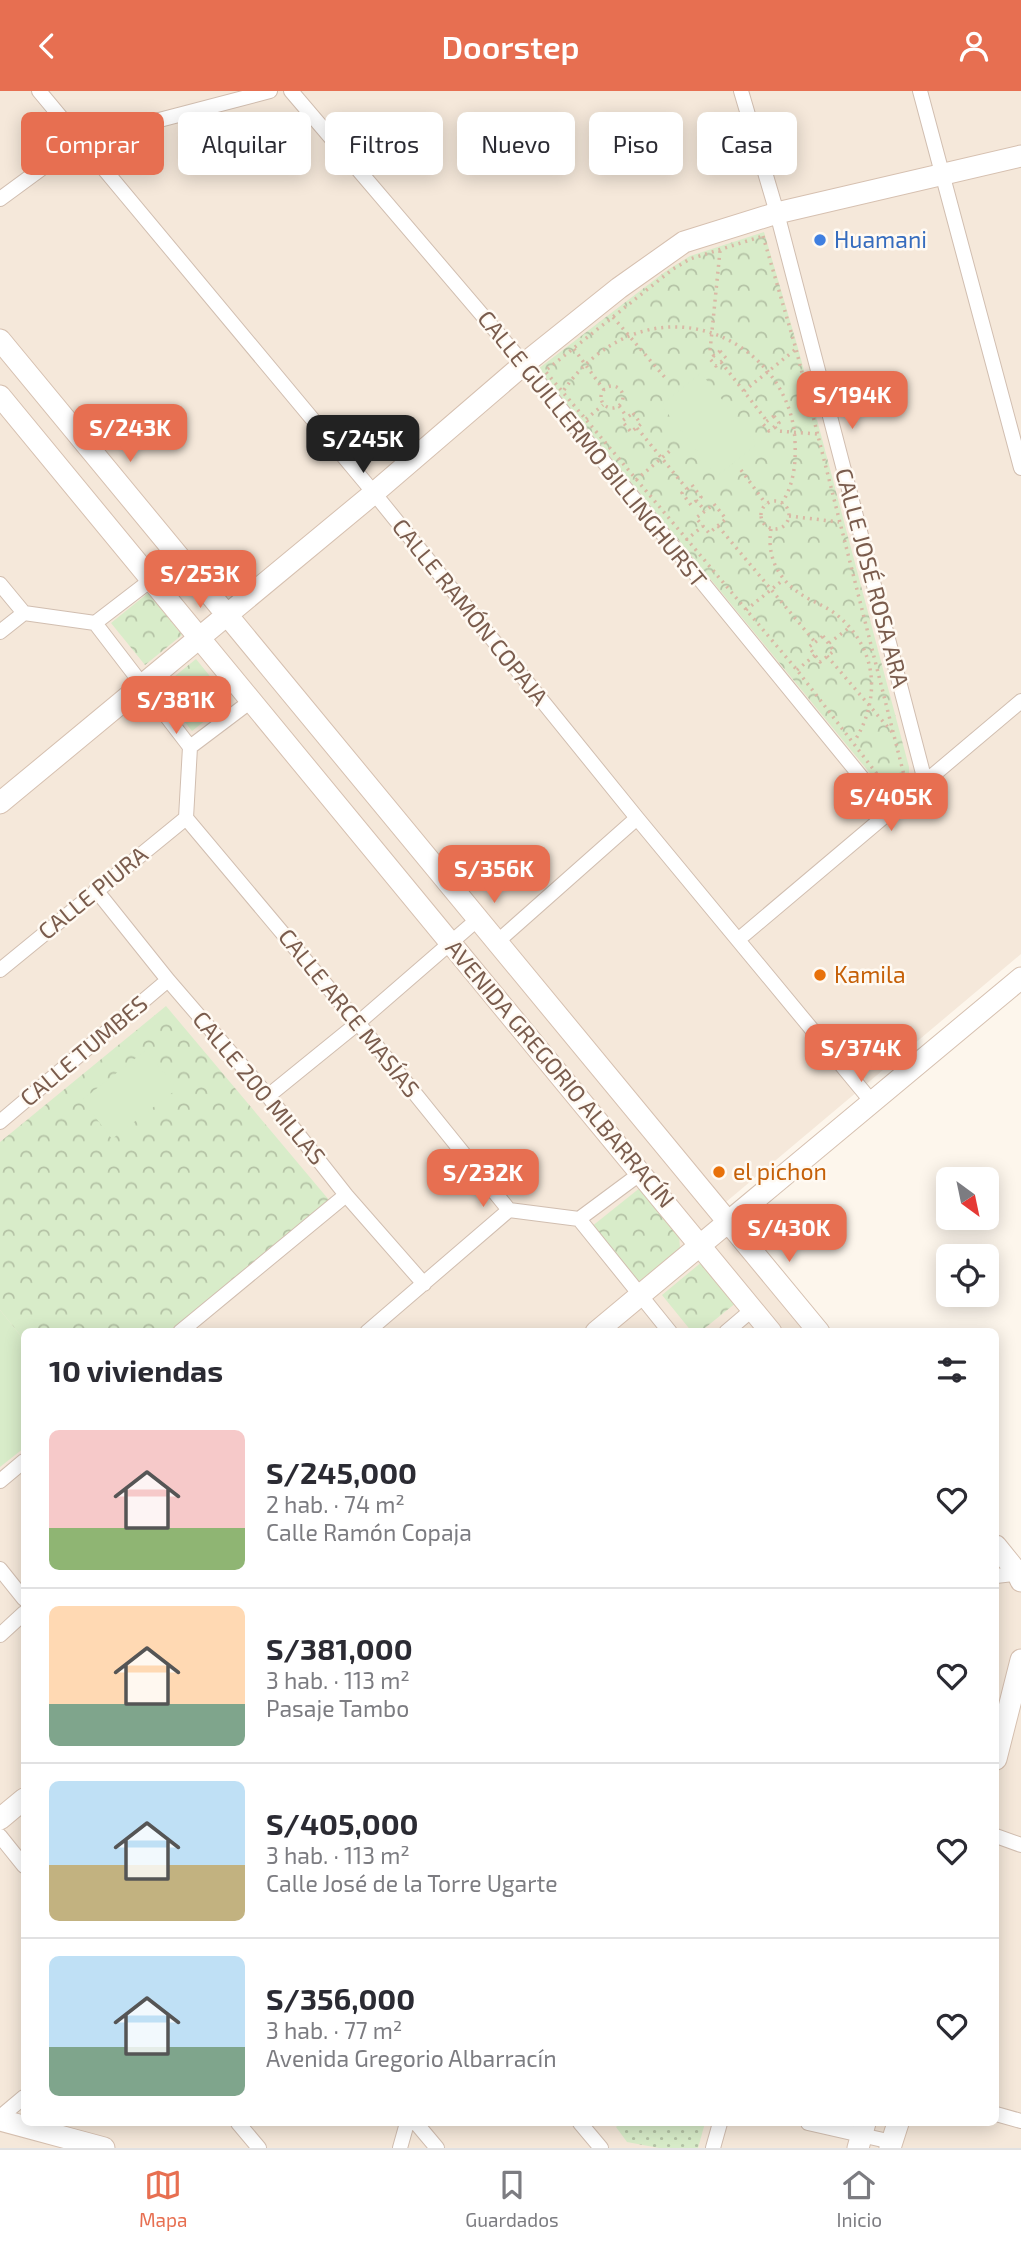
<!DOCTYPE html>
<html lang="es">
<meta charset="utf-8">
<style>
:root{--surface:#fff;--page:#f7f7f7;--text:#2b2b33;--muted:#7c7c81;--line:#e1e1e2;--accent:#e76f51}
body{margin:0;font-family:"Exo 2",sans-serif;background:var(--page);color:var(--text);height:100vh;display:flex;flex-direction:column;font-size:26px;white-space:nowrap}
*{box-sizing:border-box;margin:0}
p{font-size:23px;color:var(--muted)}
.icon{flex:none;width:38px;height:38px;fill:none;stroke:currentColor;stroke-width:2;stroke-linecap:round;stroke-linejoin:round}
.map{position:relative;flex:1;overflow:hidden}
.drawer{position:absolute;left:21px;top:1237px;width:978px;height:798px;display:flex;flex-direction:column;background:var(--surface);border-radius:10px;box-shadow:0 4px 18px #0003}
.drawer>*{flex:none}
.top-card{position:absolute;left:21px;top:21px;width:980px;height:63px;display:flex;gap:14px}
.needle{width:46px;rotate:147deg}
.tools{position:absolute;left:936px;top:1076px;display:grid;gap:14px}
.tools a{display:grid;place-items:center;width:63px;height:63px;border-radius:10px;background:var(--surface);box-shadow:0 4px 18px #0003;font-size:35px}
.price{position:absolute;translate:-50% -60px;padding:0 16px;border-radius:14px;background:var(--accent);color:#fff;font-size:23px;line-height:46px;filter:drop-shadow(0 2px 4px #0008)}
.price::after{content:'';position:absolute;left:50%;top:42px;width:21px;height:16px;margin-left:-10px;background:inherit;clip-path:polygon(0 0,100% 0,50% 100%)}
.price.selected{background:#222;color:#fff}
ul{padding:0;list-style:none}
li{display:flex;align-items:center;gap:21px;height:175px;padding:0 28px}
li+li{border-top:2px solid var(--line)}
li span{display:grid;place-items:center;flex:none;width:196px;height:140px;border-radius:10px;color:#555}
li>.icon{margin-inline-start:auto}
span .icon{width:84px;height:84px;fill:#fffc;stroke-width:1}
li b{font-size:30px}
h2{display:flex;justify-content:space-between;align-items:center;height:84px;padding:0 28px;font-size:30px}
.chip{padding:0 24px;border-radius:10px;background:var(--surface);box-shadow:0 4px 18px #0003;font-size:24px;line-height:63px}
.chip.selected{background:var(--accent);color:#fff}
header{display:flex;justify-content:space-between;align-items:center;height:91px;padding:0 28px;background:var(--accent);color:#fff;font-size:32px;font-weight:600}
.dock{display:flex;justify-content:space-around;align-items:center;height:98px;border-top:2px solid var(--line);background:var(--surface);font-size:19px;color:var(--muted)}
.dock a{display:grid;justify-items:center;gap:4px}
.dock .selected{color:var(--accent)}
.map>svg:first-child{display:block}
.residential{fill:#f5e8da}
.grass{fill:url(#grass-dots)}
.park{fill:url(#park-crowns)}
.pitch{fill:#d8ecc9}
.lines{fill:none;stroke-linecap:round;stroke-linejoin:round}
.street-casing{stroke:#d1beb0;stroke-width:16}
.secondary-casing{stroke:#d6c0b0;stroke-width:23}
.path{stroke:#d9b8a5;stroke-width:3.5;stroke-dasharray:2 5;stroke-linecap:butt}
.street{stroke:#fff;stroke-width:14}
.secondary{stroke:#fff;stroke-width:21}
.shop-dot{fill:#3f7fe0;stroke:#fffaf3;stroke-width:2.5}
.food-dot{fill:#e8710a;stroke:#fffaf3;stroke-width:2.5}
.labels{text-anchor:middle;stroke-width:5;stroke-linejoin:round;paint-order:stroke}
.shop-label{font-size:23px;fill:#366cbe;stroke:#fffaf3;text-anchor:start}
.street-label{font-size:23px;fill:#7a5c4d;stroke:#fffaf3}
.food-label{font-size:23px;fill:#c56008;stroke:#fffaf3;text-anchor:start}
</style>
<header><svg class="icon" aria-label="back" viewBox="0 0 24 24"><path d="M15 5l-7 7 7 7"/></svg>Doorstep<svg class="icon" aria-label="person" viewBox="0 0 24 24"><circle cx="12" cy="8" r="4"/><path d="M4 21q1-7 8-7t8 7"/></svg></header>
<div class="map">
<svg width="1021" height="2057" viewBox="0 0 1021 2057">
<defs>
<pattern id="grass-dots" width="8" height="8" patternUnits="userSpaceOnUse" patternTransform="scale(1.75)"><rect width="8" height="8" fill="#d8ecc9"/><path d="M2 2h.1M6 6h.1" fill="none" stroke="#b4c2a5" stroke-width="1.8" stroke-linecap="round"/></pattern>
<pattern id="park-crowns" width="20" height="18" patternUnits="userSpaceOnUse" patternTransform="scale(1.75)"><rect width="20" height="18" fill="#d8ecc9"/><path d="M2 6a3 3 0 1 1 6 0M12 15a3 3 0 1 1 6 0" fill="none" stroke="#b4c2a5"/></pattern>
</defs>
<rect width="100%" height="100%" fill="#fdf6ec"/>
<path class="residential" d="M0 0H1021V863L726 1111 832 1241H24V2032H996V1440L1021 1471V2057H0Z"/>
<path class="grass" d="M621 2032H705L698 2057H659L627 2051 616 2036Z"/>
<path class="park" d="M764 141 798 257 909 676V692L901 703H887L538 278 666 180 690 165Z
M148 502 182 544 145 574 111 532Z
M196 568 230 610 192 640 159 598Z
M166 915 329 1109 168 1241H24V1249L0 1219V1051Z
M641 1096 679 1142 680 1158 637 1192 591 1136Z
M703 1170 737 1211 700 1241H692L662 1204Z"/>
<path class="pitch" d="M701 282 757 353 717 385 661 314Z
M146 959 177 998 112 1048 82 1009Z
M0 1219 24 1249V1357L0 1376Z"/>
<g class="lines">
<g class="street-casing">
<path id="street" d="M39 0 374 402 637 727 872 1011
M291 0 524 273 889 720
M741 0 777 122 925 690
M920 0 1021 377
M0 108 79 50 270 0
M0 493 24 522
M24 522 95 532 151 489
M95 532 190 656
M0 541 24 522
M186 727 358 932 509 1119
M186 727 190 656 251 610
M96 799 168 889 268 1005 346 1104 424 1193
M739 848 1021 610
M497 851 637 727
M0 879 186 727
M268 1005 358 932 478 828
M0 1031 168 889
M579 1128 670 1241
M180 1241 346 1104
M367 1241 509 1119 579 1128 641 1082
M726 1241 753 1218
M0 1390 24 1370
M0 1478 24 1508
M996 1485 1021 1482
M0 1544 24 1522
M0 1745 24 1775
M996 1745 1021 1754
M996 2023 1021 2030
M0 2026 24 2006
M238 2032 259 2057
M416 2032 437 2057
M580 2032 601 2057
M808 2032 892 2051
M400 2057 407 2032
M713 2057 720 2032"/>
</g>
<g class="secondary-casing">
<path id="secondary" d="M0 249 819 1241
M0 305 771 1241
M0 712 374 402 524 273 619 197 684 151 777 122 1021 65
M596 1241 1021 887
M996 1455 1017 1481 1021 1490
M996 1668 1021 1569
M0 1728 24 1708
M0 2029 104 2057
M858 2057 865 2032
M890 2057 898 2032"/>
</g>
<path class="path" d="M763 145 796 258 905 688 901 695 895 699 887 696 797 579 545 280 673 178 690 168Z
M613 226 667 289
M574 258 604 299
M720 260 726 267 716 275 710 268Z
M714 265 710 260 720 160
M721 271 767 330
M601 306a11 11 0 1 1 22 0a11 11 0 1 1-22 0Z
M564 299C583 271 611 249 644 240 717 220 792 276 795 350 796 372 794 393 782 412
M744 300 796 258
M619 315 627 326
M633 322 641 333 631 341 622 330Z
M774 325 779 332 769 340 763 333Z
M586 328 603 314
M775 336 778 340 817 343
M637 337 687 398
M741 379 766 413
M636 389 671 359
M692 394 701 406 691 414 682 402Z
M696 409 705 420
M761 424a14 14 0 1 1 28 0a14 14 0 1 1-28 0Z
M714 413 726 428 709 442 696 427Z
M789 425 839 431
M718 435 815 551
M771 438C766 469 781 493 809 508 819 513 828 517 837 524 878 558 881 608 854 651
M686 449 703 435
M746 519 783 489
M823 545 834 560 820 571 809 556Z
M829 552 849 537
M827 565 892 641
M797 579 815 564"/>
<use href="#street" class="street"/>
<use href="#secondary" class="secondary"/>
</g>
<circle class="shop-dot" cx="820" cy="149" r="7"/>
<g class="food-dot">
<circle cx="820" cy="884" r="7"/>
<circle cx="719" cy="1081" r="7"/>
</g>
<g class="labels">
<g class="shop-label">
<text x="834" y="157">Huamani</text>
</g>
<g class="street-label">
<text transform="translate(592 358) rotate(51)" y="8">CALLE GUILLERMO BILLINGHURST</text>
<text transform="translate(872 487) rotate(75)" y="8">CALLE JOSÉ ROSA ARA</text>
<text transform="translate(470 521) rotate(51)" y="8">CALLE RAMÓN COPAJA</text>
<text transform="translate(93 802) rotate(-39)" y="8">CALLE PIURA</text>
<text transform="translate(349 922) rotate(51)" y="8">CALLE ARCE MASÍAS</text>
<text transform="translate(84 960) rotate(-40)" y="8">CALLE TUMBES</text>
<text transform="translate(560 983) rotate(50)" y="8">AVENIDA GREGORIO ALBARRACÍN</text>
<text transform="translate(259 997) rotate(50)" y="8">CALLE 200 MILLAS</text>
</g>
<g class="food-label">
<text x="834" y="892">Kamila</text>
<text x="733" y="1089">el pichon</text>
</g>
</g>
</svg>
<div class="tools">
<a><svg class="needle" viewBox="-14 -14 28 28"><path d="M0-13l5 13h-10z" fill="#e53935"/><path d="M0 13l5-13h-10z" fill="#7c7c81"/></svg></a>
<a><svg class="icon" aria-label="locate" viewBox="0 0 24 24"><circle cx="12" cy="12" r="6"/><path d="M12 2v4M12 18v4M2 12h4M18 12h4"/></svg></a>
</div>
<b class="price" style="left:852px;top:340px">S/194K</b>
<b class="price" style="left:130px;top:373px">S/243K</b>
<b class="price selected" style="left:363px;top:384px">S/245K</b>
<b class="price" style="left:200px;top:519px">S/253K</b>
<b class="price" style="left:176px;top:645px">S/381K</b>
<b class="price" style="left:891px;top:742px">S/405K</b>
<b class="price" style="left:494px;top:814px">S/356K</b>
<b class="price" style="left:861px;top:993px">S/374K</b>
<b class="price" style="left:483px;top:1118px">S/232K</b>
<b class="price" style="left:789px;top:1173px">S/430K</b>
<div class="top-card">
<a class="chip selected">Comprar</a>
<a class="chip">Alquilar</a>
<a class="chip">Filtros</a>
<a class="chip">Nuevo</a>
<a class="chip">Piso</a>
<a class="chip">Casa</a>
</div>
<section class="drawer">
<h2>10 viviendas<svg class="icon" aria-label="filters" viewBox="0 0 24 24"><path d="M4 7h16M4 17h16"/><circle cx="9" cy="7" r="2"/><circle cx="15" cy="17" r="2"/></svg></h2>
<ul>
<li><span style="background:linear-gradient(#f6c9c9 70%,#8fb573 0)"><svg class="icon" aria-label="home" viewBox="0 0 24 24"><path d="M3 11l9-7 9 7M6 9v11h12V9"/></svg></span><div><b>S/245,000</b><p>2 hab. · 74 m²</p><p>Calle Ramón Copaja</p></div><svg class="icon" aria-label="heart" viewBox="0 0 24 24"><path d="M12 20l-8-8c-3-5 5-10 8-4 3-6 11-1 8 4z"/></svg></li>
<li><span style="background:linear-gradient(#ffd9b3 70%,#7fa58c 0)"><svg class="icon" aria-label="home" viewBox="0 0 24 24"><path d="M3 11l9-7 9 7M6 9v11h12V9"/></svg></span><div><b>S/381,000</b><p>3 hab. · 113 m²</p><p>Pasaje Tambo</p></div><svg class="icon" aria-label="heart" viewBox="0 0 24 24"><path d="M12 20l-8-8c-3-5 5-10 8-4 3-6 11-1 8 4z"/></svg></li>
<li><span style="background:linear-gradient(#bfe0f5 60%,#c2b280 0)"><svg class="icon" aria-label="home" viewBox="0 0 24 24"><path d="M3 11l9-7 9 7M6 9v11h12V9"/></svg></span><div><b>S/405,000</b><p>3 hab. · 113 m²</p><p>Calle José de la Torre Ugarte</p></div><svg class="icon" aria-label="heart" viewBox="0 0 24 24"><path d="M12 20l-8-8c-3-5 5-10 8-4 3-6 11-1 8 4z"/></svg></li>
<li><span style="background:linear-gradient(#bfe0f5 65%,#7fa58c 0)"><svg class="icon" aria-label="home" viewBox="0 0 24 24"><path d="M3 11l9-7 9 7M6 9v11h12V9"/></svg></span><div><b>S/356,000</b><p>3 hab. · 77 m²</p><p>Avenida Gregorio Albarracín</p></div><svg class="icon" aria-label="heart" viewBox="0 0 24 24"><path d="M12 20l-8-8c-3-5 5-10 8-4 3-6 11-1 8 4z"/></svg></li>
</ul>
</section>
</div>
<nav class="dock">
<a class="selected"><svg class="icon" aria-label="map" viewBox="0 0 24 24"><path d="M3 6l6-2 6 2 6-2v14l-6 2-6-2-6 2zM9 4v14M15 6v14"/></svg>Mapa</a>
<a><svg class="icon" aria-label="saved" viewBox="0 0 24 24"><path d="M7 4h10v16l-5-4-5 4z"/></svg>Guardados</a>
<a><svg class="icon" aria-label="home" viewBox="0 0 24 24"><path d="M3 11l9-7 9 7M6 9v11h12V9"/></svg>Inicio</a>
</nav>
